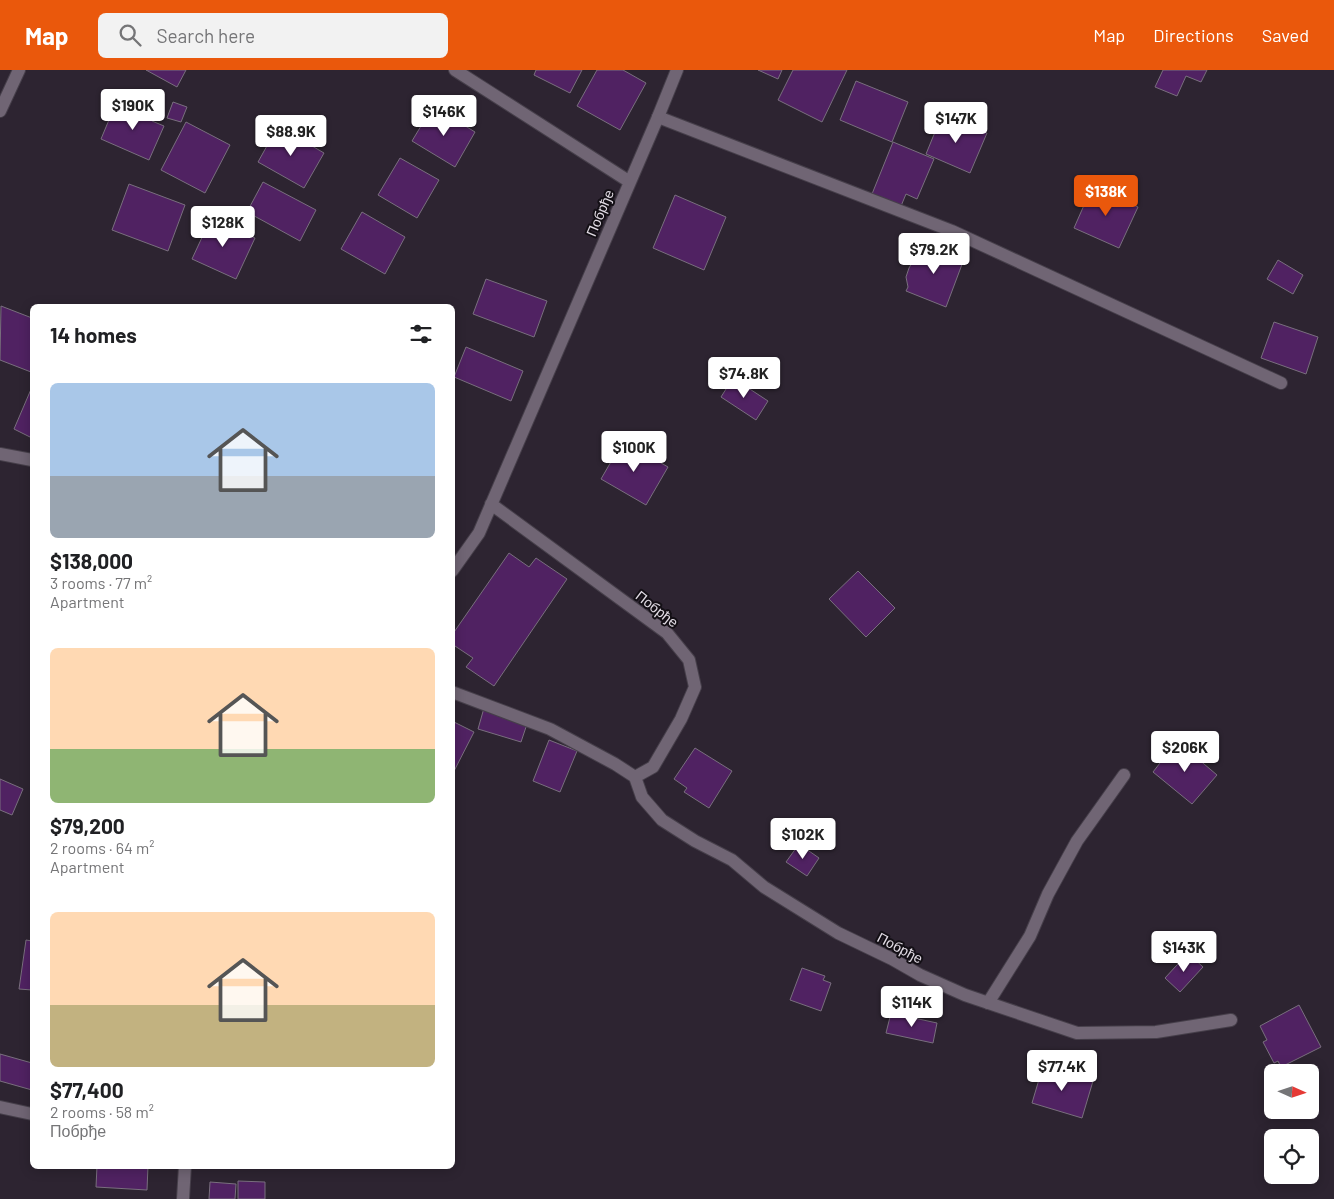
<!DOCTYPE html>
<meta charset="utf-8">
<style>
:root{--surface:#fff;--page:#f2f2f2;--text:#202124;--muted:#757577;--accent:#ea580c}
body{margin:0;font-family:Barlow,sans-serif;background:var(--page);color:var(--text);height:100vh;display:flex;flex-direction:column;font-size:19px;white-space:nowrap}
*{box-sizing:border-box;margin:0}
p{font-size:16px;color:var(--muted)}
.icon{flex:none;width:28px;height:28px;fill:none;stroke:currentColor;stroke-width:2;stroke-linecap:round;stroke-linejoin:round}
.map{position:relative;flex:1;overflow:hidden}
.details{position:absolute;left:30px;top:234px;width:425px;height:865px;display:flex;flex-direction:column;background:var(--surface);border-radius:8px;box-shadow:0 2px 12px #0003}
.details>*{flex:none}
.needle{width:32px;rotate:93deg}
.buttons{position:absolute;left:1264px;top:994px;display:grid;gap:10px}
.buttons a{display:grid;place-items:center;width:55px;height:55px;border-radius:8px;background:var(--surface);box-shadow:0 2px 12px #0003;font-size:25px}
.price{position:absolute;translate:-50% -42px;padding:0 11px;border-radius:5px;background:#fff;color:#222;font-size:16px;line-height:32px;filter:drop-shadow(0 1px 2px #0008)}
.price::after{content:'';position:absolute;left:50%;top:30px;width:15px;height:11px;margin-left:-8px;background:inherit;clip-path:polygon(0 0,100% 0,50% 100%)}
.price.on{background:var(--accent);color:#fff}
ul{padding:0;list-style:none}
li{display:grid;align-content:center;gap:10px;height:265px;padding:0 20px}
li span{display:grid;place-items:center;height:155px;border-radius:8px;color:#555}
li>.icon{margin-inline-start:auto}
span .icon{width:90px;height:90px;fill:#fffc;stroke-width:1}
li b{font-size:21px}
h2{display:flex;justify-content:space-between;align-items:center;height:60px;padding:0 20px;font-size:21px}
header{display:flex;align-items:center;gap:30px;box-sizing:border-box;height:70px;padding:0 25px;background:var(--accent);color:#fff}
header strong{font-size:24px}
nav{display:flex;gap:28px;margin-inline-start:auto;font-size:18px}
.search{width:350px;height:45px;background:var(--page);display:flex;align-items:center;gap:12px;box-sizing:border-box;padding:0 18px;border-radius:8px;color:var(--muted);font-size:19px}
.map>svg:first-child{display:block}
.building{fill:#502262;stroke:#796f7e}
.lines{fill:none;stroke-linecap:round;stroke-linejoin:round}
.service-casing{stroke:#463f4a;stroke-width:14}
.minor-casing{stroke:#463f4a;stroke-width:14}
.service{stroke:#706574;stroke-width:12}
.minor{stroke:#706574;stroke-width:12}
.labels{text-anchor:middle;stroke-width:4;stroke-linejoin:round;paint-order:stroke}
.street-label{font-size:14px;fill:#e3dde6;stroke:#130f15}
</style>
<header>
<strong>Map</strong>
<div class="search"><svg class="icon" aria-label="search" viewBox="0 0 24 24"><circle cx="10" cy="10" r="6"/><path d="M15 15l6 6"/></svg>Search here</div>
<nav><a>Map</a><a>Directions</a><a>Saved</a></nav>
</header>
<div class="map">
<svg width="1334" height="1129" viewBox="0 0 1334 1129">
<rect width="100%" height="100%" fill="#2d2431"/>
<path class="building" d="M146 0H186L177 17Z
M536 0H582L570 23 534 5Z
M597 0H623L646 13 620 60 577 36Z
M758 0H782L778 9Z
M793 0H847L822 52 778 30Z
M1163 0H1207L1201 12 1186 6 1177 26 1155 17Z
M856 11 908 32 892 72 840 50Z
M173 32 187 37 181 52 167 48Z
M116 33 138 43 140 37 155 44 152 51 164 56 149 90 101 69Z
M433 36 475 62 455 97 412 71Z
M942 45 987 63 970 103 926 84Z
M186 52 230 75 205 123 161 100Z
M278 56 324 83 304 118 258 92Z
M893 72 934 89 917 129 906 124 901 136 872 124Z
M400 88 439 110 417 148 378 125Z
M263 112 316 140 300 171 247 142Z
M129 114 185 135 168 181 112 160Z
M1092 117 1138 137 1119 178 1074 158Z
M675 125 726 147 704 200 653 178Z
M362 142 405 167 385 204 341 179Z
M211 148 255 168 236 209 192 189Z
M925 174 964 189 946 237 906 221 908 217 906 207 909 198 913 191 920 186Z
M1278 190 1303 205 1293 224 1267 209Z
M486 209 547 231 534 267 473 244Z
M1 236 32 248V297L31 302 0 290Z
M1274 252 1318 267 1306 304 1261 288Z
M466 277 523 301 511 331 454 307Z
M733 308 768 331 756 350 721 327Z
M32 317V368L14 359Z
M623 371 668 397 646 435 601 409Z
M509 483 529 497 536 488 567 509 494 616 466 597 473 588 452 574V565Z
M858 501 895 538 866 567 829 529Z
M484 638 528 651 521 672 478 659Z
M452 651 474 662 452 705Z
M549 670 577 681 560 722 533 711Z
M1177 671 1217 705 1192 734 1153 702Z
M695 678 732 701 709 738 684 722 687 718 674 709Z
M0 709 23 719 12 745 0 740Z
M799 774 819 788 807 806 786 792Z
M26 870 32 871V920L19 919Z
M1188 883 1203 897 1180 922 1165 908Z
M802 898 825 906 823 910 831 913 821 941 790 930Z
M1299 935 1321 977 1281 997 1278 991 1274 993 1263 972 1267 970 1260 956Z
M891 943 937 953 933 973 886 963Z
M0 984 32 993V1020L0 1011Z
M1043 996 1093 1011 1082 1048 1032 1033Z
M97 1096H148L147 1120 96 1117Z
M238 1111 265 1112V1129H238Z
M210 1112 236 1114 235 1129H209Z"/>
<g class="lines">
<g class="service-casing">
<path id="service" d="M658 47 952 161 1281 313
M988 933 1030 866 1048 824 1077 771 1124 705"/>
</g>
<g class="minor-casing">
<path id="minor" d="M455 0 630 112
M0 41 19 0
M0 384 32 390
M452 501 479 463 658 47 677 0
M452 622 550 659 615 694 635 707 653 697 681 649 695 617 689 590 667 563 491 434
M635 707 642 727 662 750 695 771 732 790 764 817 838 863 892 889 920 905 965 925 1077 963 1156 962 1231 950
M0 1037 32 1044
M183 1129 185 1096"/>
</g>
<use href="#service" class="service"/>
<use href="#minor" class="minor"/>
</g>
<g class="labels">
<g class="street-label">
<text transform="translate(600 143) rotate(-67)" y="5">Побрђе</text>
<text transform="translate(657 539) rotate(38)" y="5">Побрђе</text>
<text transform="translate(900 878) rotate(28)" y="5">Побрђе</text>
</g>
</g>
</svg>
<div class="buttons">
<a><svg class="needle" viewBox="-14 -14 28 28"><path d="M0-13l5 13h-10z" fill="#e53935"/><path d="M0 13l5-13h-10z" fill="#757577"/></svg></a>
<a><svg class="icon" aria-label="locate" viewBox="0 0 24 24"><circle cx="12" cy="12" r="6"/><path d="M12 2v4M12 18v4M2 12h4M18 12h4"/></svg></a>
</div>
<b class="price" style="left:133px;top:61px">$190K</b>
<b class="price" style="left:444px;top:67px">$146K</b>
<b class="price" style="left:956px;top:74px">$147K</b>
<b class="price" style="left:291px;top:87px">$88.9K</b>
<b class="price on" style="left:1106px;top:147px">$138K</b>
<b class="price" style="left:223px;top:178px">$128K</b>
<b class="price" style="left:934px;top:205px">$79.2K</b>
<b class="price" style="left:744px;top:329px">$74.8K</b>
<b class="price" style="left:634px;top:403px">$100K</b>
<b class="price" style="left:1185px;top:703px">$206K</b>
<b class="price" style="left:803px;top:790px">$102K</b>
<b class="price" style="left:1184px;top:903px">$143K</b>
<b class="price" style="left:912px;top:958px">$114K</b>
<b class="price" style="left:1062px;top:1022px">$77.4K</b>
<section class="details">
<h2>14 homes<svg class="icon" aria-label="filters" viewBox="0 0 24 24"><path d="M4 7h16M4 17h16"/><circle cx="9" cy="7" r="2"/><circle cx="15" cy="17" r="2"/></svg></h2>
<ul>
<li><span style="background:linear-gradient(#a9c7e8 60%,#9aa5b1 0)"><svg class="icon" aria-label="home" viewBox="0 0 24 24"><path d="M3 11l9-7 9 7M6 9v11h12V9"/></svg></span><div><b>$138,000</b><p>3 rooms · 77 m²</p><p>Apartment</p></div></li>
<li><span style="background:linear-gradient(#ffd9b3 65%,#8fb573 0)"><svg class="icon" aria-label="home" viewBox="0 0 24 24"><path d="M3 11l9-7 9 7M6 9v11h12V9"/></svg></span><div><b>$79,200</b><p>2 rooms · 64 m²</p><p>Apartment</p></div></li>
<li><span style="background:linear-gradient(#ffd9b3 60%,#c2b280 0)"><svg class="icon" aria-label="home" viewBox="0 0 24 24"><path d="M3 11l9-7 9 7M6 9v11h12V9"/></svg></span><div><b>$77,400</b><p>2 rooms · 58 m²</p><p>Побрђе</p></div></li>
</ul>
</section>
</div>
